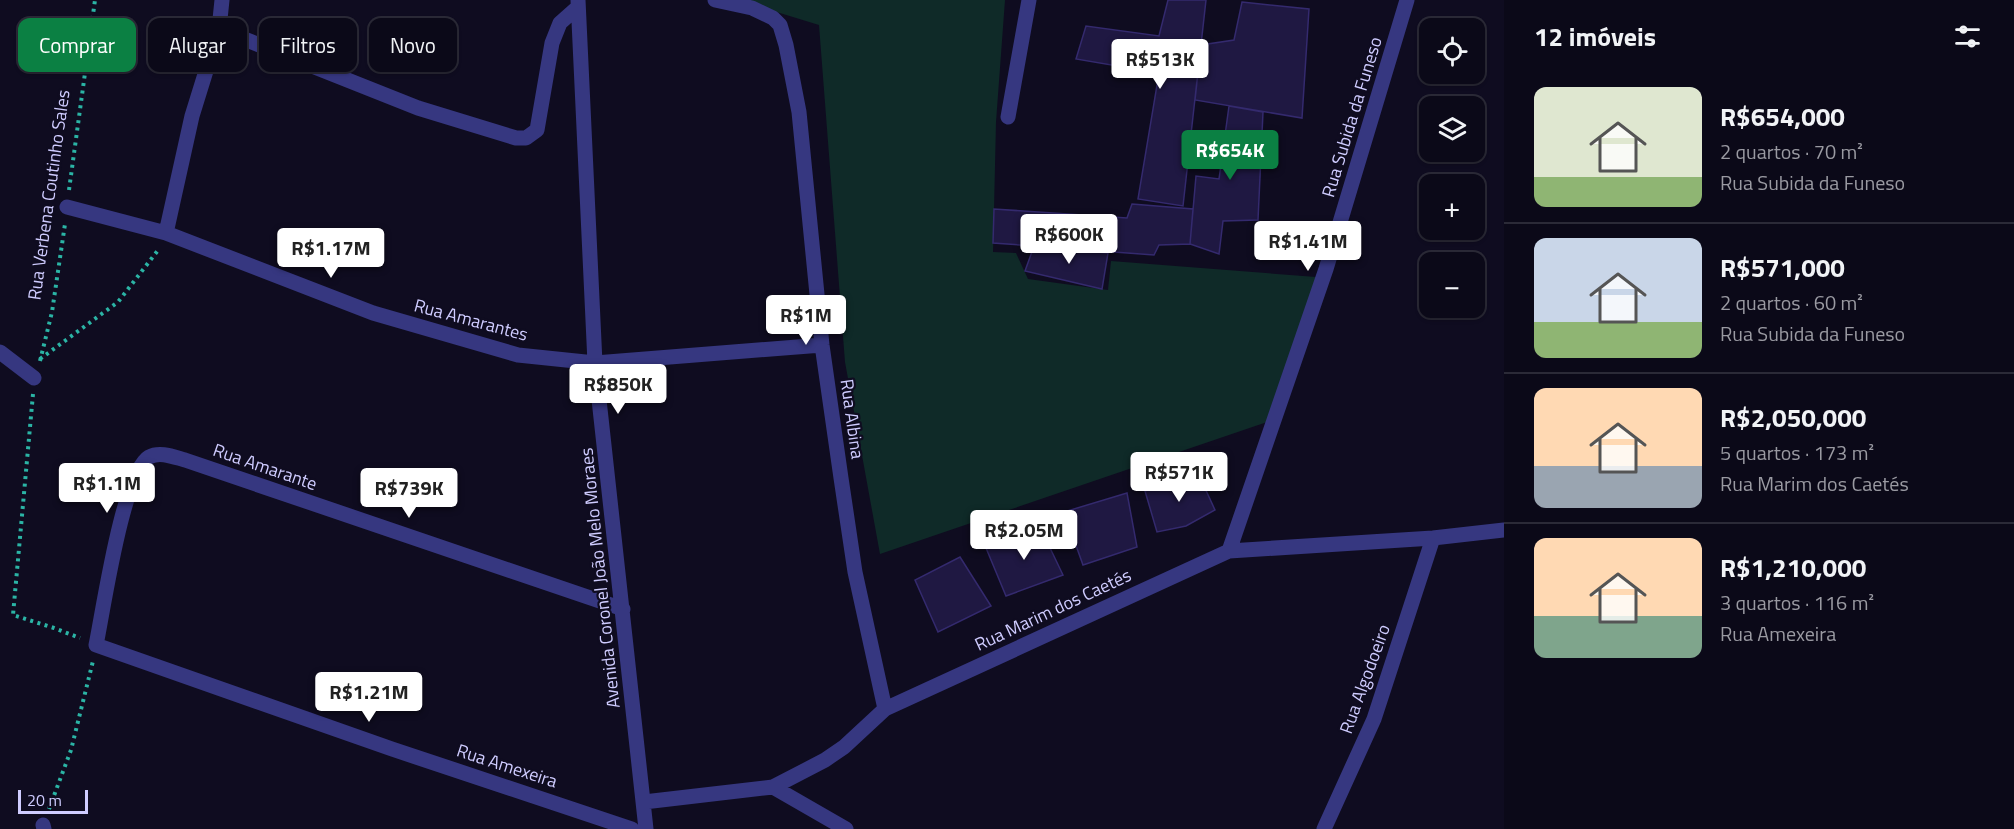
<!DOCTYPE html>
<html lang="pt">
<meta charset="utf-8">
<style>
:root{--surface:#0b0918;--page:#191725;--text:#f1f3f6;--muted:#9a9aa2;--line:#2b2a37;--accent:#0b8043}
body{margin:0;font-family:"Titillium Web",sans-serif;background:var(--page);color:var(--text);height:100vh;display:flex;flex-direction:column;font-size:22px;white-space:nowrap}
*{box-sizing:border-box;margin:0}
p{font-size:20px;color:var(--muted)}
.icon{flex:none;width:33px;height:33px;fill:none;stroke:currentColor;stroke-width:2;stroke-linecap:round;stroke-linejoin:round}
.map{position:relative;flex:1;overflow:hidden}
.panel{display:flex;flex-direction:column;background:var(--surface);width:510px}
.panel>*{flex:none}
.guide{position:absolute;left:18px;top:18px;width:570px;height:54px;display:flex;gap:12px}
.buttons{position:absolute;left:1419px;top:18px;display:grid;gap:12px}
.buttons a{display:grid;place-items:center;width:66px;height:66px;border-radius:12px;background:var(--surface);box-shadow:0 2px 4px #0004,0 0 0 2px var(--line);font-size:30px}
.scale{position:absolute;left:18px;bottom:15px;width:70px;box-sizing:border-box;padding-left:6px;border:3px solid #cfccff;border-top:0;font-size:16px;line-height:21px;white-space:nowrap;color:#cfccff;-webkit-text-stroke:4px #0f0c20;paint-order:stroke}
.price{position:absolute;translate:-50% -51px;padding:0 14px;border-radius:6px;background:#fff;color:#222;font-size:20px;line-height:39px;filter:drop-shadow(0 2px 3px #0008)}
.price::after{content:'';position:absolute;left:50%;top:36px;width:18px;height:14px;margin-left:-9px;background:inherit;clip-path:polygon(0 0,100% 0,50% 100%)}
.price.current{background:var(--accent);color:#fff}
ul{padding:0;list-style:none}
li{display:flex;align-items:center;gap:18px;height:150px;padding:0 30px}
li+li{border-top:2px solid var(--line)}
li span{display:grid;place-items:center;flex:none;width:168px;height:120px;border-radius:12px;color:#555}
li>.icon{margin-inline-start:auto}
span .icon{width:72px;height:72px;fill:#fffc;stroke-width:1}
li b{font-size:26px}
h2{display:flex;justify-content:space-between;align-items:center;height:72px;padding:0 30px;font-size:26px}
.chip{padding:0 21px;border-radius:12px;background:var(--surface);box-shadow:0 2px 4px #0004,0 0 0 2px var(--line);font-size:21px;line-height:54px}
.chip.current{background:var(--accent);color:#fff}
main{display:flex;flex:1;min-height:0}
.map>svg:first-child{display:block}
.green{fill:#0f2a28}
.building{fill:#1f1842;stroke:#342a6e;stroke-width:1.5}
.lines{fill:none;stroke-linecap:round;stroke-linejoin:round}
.path{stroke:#2bb4a5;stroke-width:4;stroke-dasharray:3 4.5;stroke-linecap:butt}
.minor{stroke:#363780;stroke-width:15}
.labels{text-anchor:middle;stroke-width:4.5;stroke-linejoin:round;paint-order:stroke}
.street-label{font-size:18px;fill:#cfccff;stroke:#0f0c20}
</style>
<main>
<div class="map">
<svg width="1504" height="829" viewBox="0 0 1504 829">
<rect width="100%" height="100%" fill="#0f0c20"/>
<path class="green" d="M737 0H1005L996 122 993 252 1016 253 1028 279 1108 290 1111 261 1316 277 1270 421 880 554 845 362 819 25Z"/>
<path class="building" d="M1168 0H1206L1183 206 1138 199 1159 73 1076 59 1086 26 1159 36Z
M1242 2 1309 9 1302 118 1195 100 1201 45 1234 40Z
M1229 106 1263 112 1258 220 1223 221 1219 254 1190 244 1196 176 1219 179Z
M1132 204 1193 209 1190 244 1159 245 1154 255 993 243 994 209 1127 218Z
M1034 246 1108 253 1102 289 1025 271Z
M1198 473 1215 510 1186 526 1157 532 1145 491Z
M1127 493 1137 547 1083 565 1064 512Z
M1039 525 1063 575 1006 596 986 548Z
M960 557 991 606 938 632 915 580Z"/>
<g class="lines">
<path class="path" d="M69 190 95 0
M40 359 118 302 159 249
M40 361 52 312 65 224
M33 394 13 615 54 628 80 638
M49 809 71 750 93 661"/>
<path class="minor" d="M578 0 595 363 646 829
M715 0 752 8 773 18 780 25 786 45 799 112 822 345 841 478 855 572 885 709
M219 29 418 108 516 138H526L537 130 552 43 560 23 578 7
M1008 117 1029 0
M67 207 166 233 373 313 518 355 595 363 822 345
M166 233 192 116 219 29 222 0
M0 352 34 378
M1229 551 1326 269 1407 0
M623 609 185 460C174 457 160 451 149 457 123 472 103 612 96 645L392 749 632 829
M773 787 846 829
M644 802 773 787 825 760 844 747 885 709 1229 551 1433 538 1504 530
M43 825 44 829
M1324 829 1374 719 1433 538"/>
</g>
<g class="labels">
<g class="street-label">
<text transform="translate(1352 117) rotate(-73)" y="6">Rua Subida da Funeso</text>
<text transform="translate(49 195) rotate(-82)" y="6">Rua Verbena Coutinho Sales</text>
<text transform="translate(471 320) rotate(15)" y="6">Rua Amarantes</text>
<text transform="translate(852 419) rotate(82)" y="6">Rua Albina</text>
<text transform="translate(265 467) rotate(19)" y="6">Rua Amarante</text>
<text transform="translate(600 578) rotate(-96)" y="6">Avenida Coronel João Melo Moraes</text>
<text transform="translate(1053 610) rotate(-25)" y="6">Rua Marim dos Caetés</text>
<text transform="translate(1365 679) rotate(-70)" y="6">Rua Algodoeiro</text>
<text transform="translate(507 766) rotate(18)" y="6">Rua Amexeira</text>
</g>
</g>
</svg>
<div class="buttons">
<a><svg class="icon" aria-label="locate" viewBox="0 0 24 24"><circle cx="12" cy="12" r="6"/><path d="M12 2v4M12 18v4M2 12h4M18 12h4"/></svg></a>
<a><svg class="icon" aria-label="layers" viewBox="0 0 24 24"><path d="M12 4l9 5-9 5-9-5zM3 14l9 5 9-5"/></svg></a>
<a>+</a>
<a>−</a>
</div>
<div class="scale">20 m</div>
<b class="price" style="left:1160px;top:90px">R$513K</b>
<b class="price current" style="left:1230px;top:181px">R$654K</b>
<b class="price" style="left:1069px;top:265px">R$600K</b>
<b class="price" style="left:1308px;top:272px">R$1.41M</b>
<b class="price" style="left:331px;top:279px">R$1.17M</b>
<b class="price" style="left:806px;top:346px">R$1M</b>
<b class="price" style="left:618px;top:415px">R$850K</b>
<b class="price" style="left:1179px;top:503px">R$571K</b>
<b class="price" style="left:107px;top:514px">R$1.1M</b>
<b class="price" style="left:409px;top:519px">R$739K</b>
<b class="price" style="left:1024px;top:561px">R$2.05M</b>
<b class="price" style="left:369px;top:723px">R$1.21M</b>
<div class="guide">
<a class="chip current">Comprar</a>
<a class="chip">Alugar</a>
<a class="chip">Filtros</a>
<a class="chip">Novo</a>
</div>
</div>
<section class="panel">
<h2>12 imóveis<svg class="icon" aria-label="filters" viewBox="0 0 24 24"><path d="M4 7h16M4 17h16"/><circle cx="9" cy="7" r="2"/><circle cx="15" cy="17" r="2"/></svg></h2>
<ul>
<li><span style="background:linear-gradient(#dfe7d0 75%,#8fb573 0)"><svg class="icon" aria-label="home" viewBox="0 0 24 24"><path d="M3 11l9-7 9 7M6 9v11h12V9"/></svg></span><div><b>R$654,000</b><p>2 quartos · 70 m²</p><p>Rua Subida da Funeso</p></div></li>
<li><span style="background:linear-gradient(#c9d6e8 70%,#8fb573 0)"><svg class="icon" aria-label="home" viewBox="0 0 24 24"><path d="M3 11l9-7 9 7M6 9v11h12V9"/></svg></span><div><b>R$571,000</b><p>2 quartos · 60 m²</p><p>Rua Subida da Funeso</p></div></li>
<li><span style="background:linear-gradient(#ffd9b3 65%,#9aa5b1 0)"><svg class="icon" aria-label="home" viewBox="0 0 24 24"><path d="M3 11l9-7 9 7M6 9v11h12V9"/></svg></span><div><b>R$2,050,000</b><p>5 quartos · 173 m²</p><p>Rua Marim dos Caetés</p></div></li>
<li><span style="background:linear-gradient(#ffd9b3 65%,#7fa58c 0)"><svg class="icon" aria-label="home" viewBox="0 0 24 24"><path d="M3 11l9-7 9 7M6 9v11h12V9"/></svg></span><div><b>R$1,210,000</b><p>3 quartos · 116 m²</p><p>Rua Amexeira</p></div></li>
</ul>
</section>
</main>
